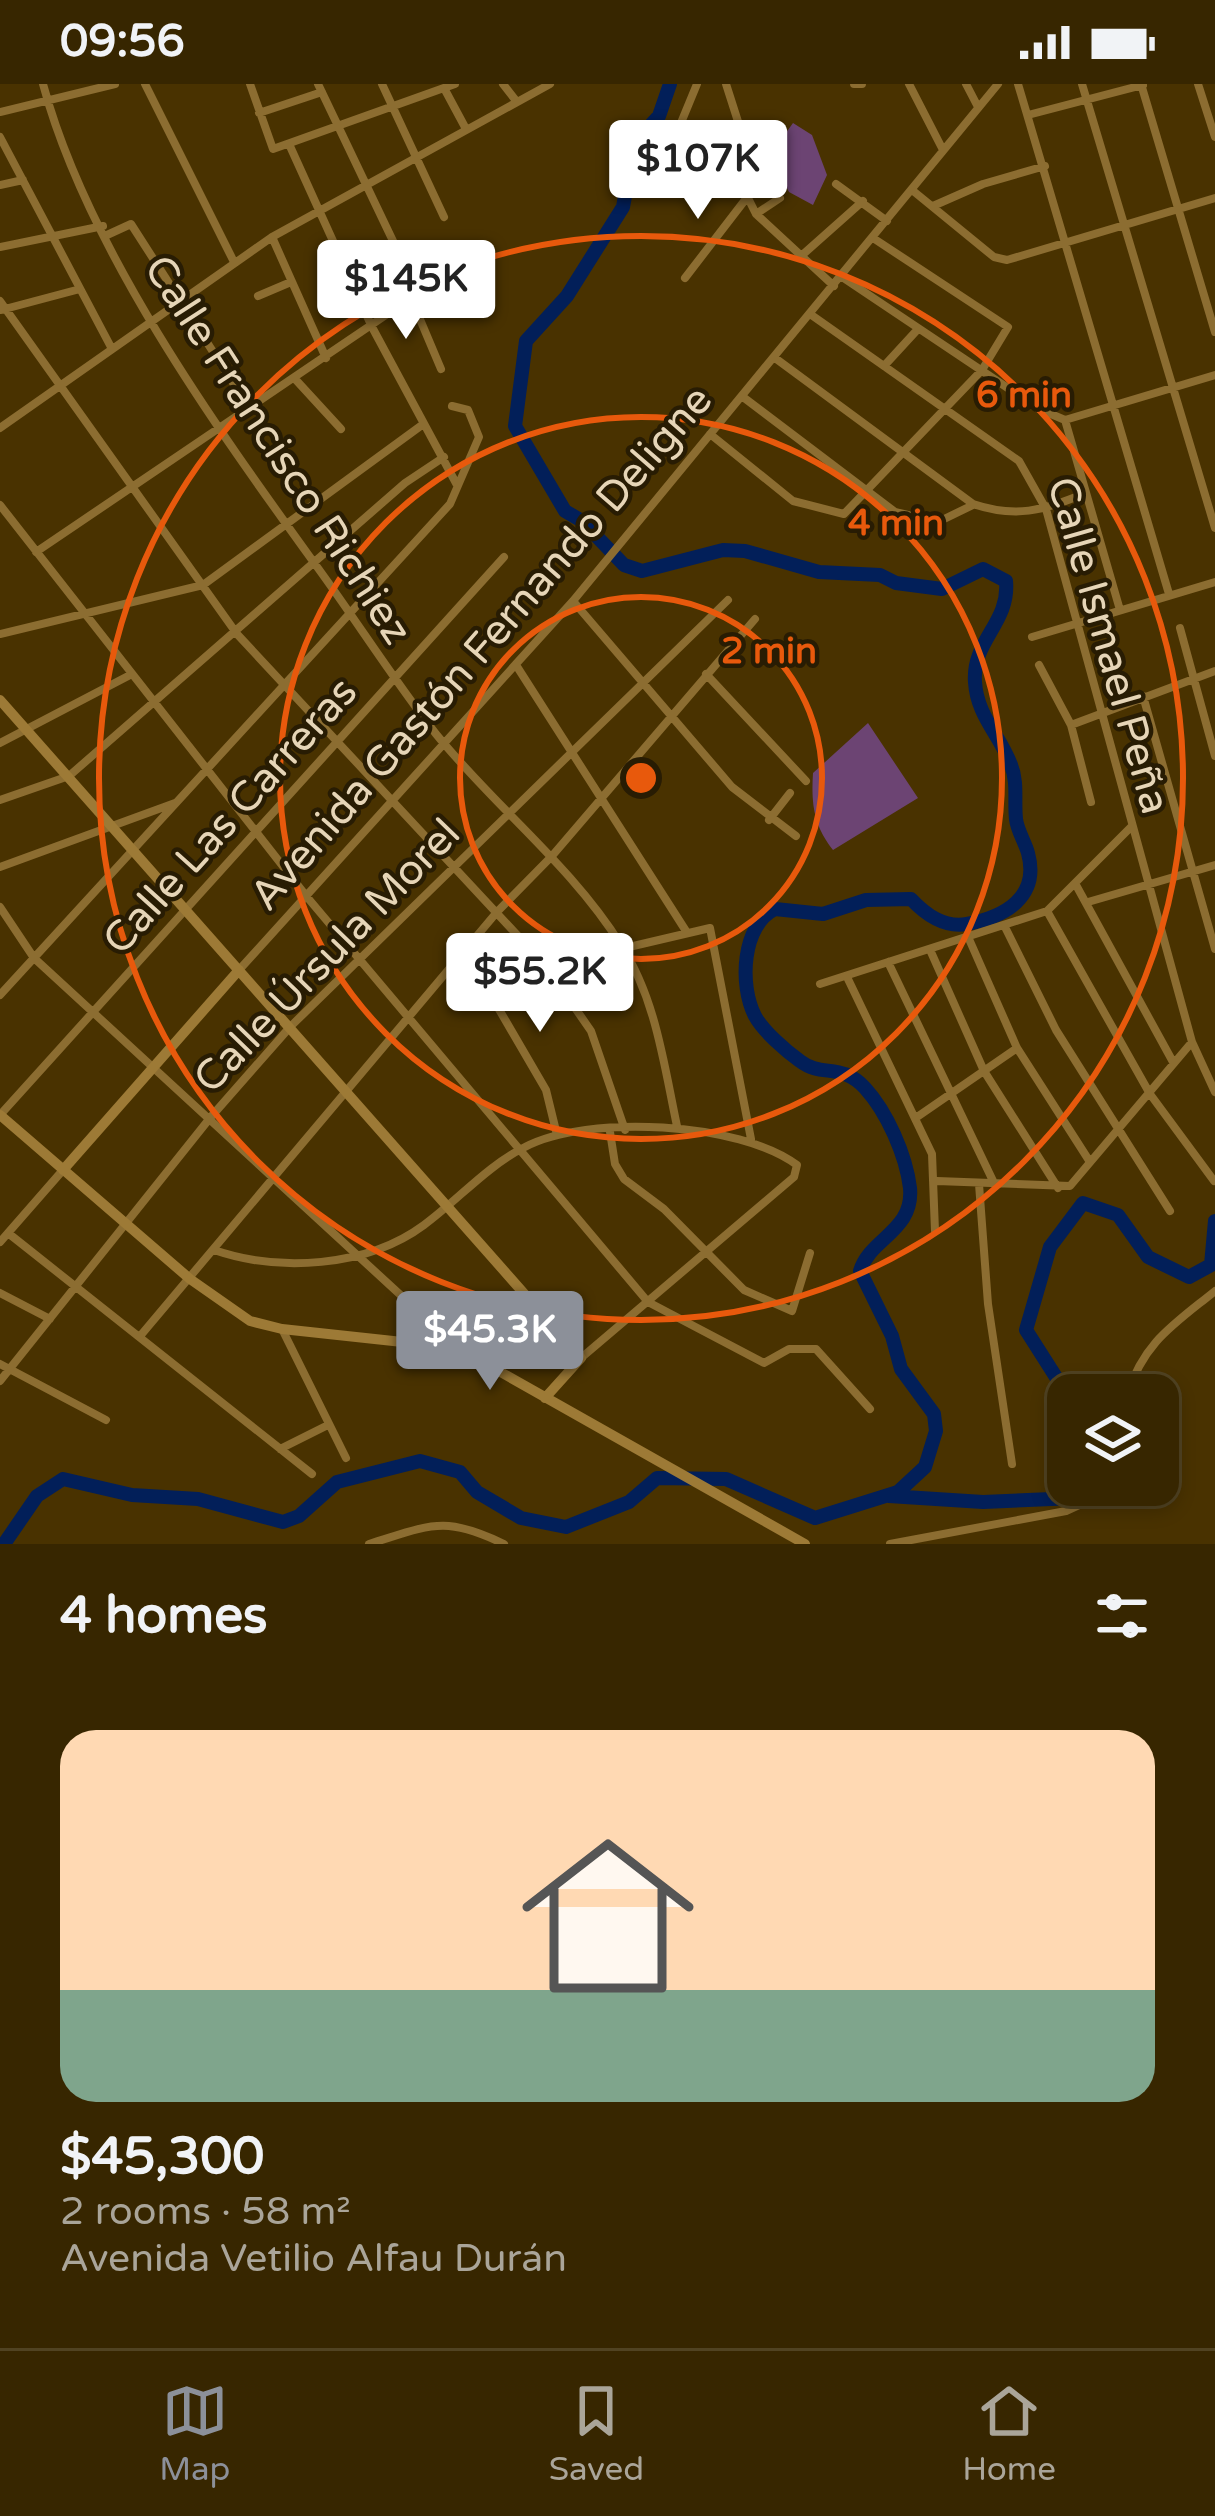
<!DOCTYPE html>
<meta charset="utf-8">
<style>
:root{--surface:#372600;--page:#3e2e0a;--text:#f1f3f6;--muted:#aaa599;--line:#514322;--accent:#8c9099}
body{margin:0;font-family:"Varela Round",sans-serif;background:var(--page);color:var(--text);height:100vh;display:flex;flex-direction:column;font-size:45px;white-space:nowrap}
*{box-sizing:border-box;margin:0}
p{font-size:39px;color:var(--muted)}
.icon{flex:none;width:66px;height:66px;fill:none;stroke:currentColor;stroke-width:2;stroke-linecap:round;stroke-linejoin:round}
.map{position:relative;height:1460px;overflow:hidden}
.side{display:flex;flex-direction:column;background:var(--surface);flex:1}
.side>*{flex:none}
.buttons{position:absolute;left:1047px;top:1290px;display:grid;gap:24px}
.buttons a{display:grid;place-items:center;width:132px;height:132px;border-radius:24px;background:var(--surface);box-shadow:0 6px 18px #0003,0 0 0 3px var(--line);font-size:60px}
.price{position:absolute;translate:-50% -102px;padding:0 27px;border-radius:12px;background:#fff;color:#222;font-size:39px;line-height:78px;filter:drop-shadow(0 3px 6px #0008)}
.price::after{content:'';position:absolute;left:50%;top:72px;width:36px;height:27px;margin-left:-18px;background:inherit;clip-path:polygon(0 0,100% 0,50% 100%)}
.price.active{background:var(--accent);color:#fff}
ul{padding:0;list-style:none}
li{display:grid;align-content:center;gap:24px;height:636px;padding:0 60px}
li span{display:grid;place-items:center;height:372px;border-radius:36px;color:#555}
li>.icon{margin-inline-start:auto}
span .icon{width:216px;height:216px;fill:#fffc;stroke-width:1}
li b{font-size:51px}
h2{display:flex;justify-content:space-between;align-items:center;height:144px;padding:0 60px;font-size:51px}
.status{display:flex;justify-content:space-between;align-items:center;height:84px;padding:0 60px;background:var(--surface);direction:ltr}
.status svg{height:33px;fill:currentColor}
.tab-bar{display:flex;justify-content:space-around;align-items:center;height:168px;border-top:3px solid var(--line);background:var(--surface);font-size:33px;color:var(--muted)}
.tab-bar a{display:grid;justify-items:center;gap:6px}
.tab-bar .active{color:var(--accent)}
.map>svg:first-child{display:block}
.green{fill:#6c4473}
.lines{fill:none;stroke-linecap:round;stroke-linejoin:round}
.river{stroke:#021f59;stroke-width:14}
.minor{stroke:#8c6d31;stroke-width:8}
.major{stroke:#9d7a36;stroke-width:10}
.ring{fill:none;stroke:#e8590c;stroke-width:6}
.labels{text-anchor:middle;stroke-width:9;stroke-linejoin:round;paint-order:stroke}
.street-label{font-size:42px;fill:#e6d5b7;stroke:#281c03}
.centre{fill:#e8590c;stroke:#281c03;stroke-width:6}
.ring-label{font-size:36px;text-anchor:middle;font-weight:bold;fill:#e8590c;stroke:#281c03;stroke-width:9;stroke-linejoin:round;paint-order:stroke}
</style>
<div class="status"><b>09:56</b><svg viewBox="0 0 49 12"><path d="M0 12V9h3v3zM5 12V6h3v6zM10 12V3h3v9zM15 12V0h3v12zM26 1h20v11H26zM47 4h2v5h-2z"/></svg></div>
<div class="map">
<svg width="1215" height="1460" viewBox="0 0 1215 1460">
<rect width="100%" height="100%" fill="#493200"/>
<path class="green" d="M793 39 812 51 827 91 813 121 789 108 770 71Z
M868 639 918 714 833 766C814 742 811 721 813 689Z"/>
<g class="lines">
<path class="river" d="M1068 1312 1026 1246 1050 1163 1083 1119 1118 1131 1148 1173 1189 1193 1211 1181 1215 1137
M889 1412 983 1418 1075 1414 1081 1401
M4 1460 37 1412 63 1395 132 1411 198 1415 283 1438 299 1432 337 1398 420 1377 460 1388 477 1408 521 1434 566 1443 629 1418 657 1394 726 1395 815 1434 898 1408 925 1383 936 1347 934 1330 901 1285 892 1252 860 1187C870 1154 914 1147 910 1104 906 1071 887 1028 865 1004 841 978 822 994 800 977 786 967 763 947 755 932 739 901 742 841 775 825L823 830 866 816 911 815C926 831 944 844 967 840 1005 833 1040 813 1028 769 1025 758 1017 746 1016 735 1014 717 1018 698 1011 681 1000 651 977 632 975 598 972 556 1010 539 1006 497L983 485 942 505 896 499 880 491 819 488 745 467 723 466 642 487 624 481 582 437 565 427 515 342 526 257 567 212 623 123 635 58 659 32 670 0"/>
<path class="minor" d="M43 0C87 164 216 343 315 480 356 536 393 595 436 650 495 723 571 781 621 861 656 915 664 981 677 1042
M145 0 234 178
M250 0 273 65 455 0
M382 0 444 133
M503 0 517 18
M726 0 750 75 738 94 756 130 834 202
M854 0H862
M909 0 943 66
M966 0 978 23
M1018 0 1169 510
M1082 0 1215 444
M1141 0 1215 248
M1198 0 1215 53
M444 4 466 45
M0 28 115 0
M259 29 322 8
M1028 31 1143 1
M0 53 112 265
M289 60 372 243 457 401
M664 80 697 0
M836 100 887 137
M0 101 23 96
M912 106 994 173 1007 176 1215 114
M933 122 983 100 1045 82
M756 130 780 114
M107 151 131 140 235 302
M272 153 326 274
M0 163 103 142
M800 173 863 117
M842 193 1039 325 1065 336 1215 291
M685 194 745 116
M258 212 291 198
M411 214 441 285
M0 217 237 550 546 882 591 947 625 1046
M1 226 80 205
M810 230 1019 377 1046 425 1192 958 1215 1008
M775 274 973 420C1015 434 1043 427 1083 410
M884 282 918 245
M296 296 341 345
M743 313 895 428 938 438 973 421
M1065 336 1120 526
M0 344 272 153 550 0
M710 350 793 417 844 430 982 286 1008 243 873 154
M0 421 307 813 648 1218 764 1279 789 1265H816L870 1325
M36 468 411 214 404 180 318 0
M573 517 732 703 796 752
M1180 544 1215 672
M0 550 203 501 422 341
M1032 553 1215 498
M516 581 686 847
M1039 581 1071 641 1091 718
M706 590 806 697
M1143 612 1215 865
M1071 641 1215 587
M0 659 132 590
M0 716 69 692 405 399 444 373
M769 736 790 709
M0 783 175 719
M1076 801 1173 978
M1088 818 1215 781
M0 823 34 874 456 1262
M1047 827 1150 1010 1214 1097
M1005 843 1056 946 1170 1127
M969 855 1017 964 1090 1078
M465 867 546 1006 557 1051
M931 868 984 987 1058 1104
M888 878 995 1101
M239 886 573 517 998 0
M847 893 932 1070 935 1147
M484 897 710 844 751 1055
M820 900 1047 827 1131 743
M0 911 450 420 479 353 468 326 452 322
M0 1031 504 473
M917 1033 1017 964
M610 1048 615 1080 624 1095 664 1125 744 1206 792 1227 810 1169
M937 1097 1070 1102 1192 958
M979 1100 988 1220 1012 1380
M8 1149 312 1390
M0 1158 63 1086
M214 1166C278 1188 366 1184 424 1141 458 1116 487 1082 525 1063 587 1030 740 1038 797 1081L794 1093 581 1274
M0 1209 50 1235
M282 1245 346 1374
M141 1251 497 828 552 772 755 535
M0 1280 106 1336
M0 1297 210 1034 290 943 728 516
M1127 1311C1144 1258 1173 1241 1215 1207
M280 1365 328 1341
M369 1460C431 1441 444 1431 504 1460
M890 1460 1066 1427 1090 1416 1101 1401"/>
<path class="major" d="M0 616 581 1274 545 1314
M0 1031 190 1195 250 1237 282 1245 458 1264 805 1460
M63 1086 239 886"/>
</g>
<g class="ring">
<circle cx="641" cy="694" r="181"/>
<circle cx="641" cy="694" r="361"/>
<circle cx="641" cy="694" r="542"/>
</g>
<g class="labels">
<g class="street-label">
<text transform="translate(279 365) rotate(57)" y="15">Calle Francisco Richiez</text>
<text transform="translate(1110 561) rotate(74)" y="15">Calle Ismael Peña</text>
<text transform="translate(480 563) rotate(-49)" y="15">Avenida Gastón Fernando Deligne</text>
<text transform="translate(229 731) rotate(-48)" y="15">Calle Las Carreras</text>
<text transform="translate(326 871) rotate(-46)" y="15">Calle Úrsula Morel</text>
</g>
</g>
<circle cx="641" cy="694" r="18" class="centre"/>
<g class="ring-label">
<text x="1024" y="323">6 min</text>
<text x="896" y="451">4 min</text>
<text x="769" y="579">2 min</text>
</g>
</svg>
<div class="buttons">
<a><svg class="icon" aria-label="layers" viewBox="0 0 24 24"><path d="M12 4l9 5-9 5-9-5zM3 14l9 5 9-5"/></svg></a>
</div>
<b class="price" style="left:698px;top:138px">$107K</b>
<b class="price" style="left:406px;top:258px">$145K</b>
<b class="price" style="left:540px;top:951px">$55.2K</b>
<b class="price active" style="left:490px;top:1309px">$45.3K</b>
</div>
<section class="side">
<h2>4 homes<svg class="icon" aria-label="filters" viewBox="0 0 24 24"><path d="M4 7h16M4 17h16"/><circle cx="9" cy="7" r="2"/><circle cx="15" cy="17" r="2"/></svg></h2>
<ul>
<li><span style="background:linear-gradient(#ffd9b3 70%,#7fa58c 0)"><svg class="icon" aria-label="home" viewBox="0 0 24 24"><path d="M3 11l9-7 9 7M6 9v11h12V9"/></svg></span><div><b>$45,300</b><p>2 rooms · 58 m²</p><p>Avenida Vetilio Alfau Durán</p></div></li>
</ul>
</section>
<nav class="tab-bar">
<a class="active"><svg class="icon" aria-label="map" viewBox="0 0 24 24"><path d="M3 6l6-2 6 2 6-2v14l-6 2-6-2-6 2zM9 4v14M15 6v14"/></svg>Map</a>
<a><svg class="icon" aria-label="saved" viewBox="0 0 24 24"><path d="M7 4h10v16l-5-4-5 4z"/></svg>Saved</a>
<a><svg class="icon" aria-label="home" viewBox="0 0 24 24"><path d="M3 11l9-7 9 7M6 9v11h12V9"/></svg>Home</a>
</nav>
